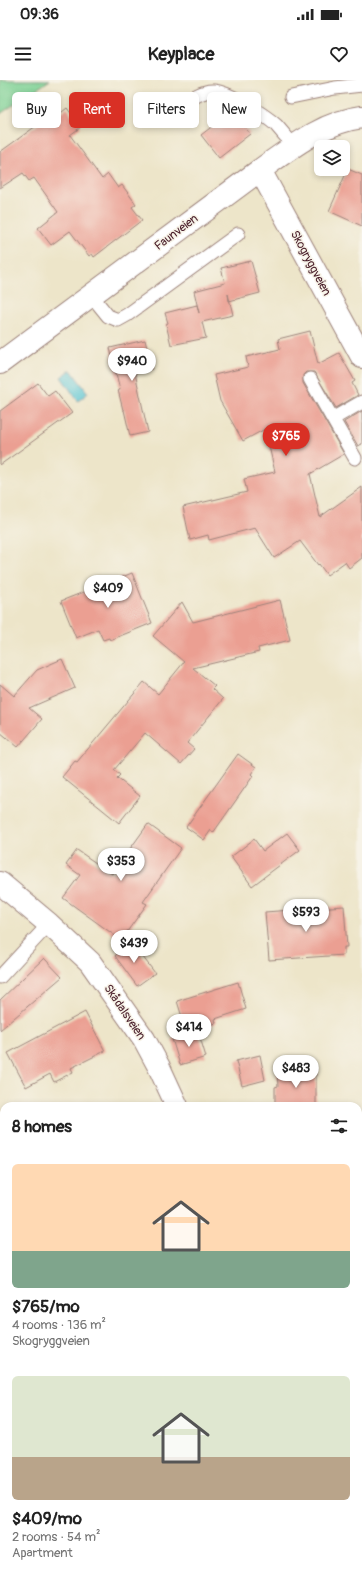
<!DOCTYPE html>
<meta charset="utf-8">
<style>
:root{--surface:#fff;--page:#f2f2f2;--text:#222;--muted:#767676;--accent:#d93025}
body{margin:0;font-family:Pangolin,sans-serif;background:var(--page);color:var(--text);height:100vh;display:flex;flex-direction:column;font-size:15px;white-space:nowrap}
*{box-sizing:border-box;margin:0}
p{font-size:13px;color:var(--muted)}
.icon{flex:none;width:22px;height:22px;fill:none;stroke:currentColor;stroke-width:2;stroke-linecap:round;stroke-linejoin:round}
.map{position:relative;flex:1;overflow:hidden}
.panel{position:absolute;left:0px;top:1022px;width:362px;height:480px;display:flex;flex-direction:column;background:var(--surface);border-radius:12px 12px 0 0;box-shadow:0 2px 6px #0003}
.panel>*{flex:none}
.hud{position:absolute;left:12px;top:12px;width:338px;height:36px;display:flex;gap:8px}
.tools{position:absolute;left:314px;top:60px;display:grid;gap:8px}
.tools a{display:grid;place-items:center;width:36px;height:36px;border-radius:6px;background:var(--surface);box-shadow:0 2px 6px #0003;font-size:20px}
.price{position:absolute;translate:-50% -34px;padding:0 9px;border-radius:14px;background:#fff;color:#222;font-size:13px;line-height:26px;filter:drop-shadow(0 1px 2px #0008)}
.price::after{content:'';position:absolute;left:50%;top:24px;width:12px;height:9px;margin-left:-6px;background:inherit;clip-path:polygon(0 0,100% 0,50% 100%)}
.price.active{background:var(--accent);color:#fff}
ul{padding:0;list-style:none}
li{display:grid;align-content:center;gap:8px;height:212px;padding:0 12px}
li span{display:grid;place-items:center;height:124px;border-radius:6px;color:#555}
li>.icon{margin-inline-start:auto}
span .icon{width:72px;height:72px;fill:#fffc;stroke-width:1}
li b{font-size:17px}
h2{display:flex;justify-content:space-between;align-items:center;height:48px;padding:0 12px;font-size:17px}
.pill{padding:0 14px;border-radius:6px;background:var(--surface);box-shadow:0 2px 6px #0003;font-size:14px;line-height:36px}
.pill.active{background:var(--accent);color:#fff}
.status{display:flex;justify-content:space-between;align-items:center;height:28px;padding:0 20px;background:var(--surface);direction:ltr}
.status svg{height:11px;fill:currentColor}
header{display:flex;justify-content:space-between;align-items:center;height:52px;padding:0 12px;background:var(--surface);font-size:18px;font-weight:700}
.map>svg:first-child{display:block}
.green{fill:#7dd194;stroke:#647860}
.water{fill:#5ac6d3;stroke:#52727f}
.building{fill:#eb9f92}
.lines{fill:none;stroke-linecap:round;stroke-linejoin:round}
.lane-casing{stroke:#9c827a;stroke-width:15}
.street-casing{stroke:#9c827a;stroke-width:24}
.lane{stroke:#fff;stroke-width:13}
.street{stroke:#fff;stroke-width:22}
.labels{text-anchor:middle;stroke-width:3;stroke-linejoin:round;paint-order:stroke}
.street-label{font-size:12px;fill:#4a1f2b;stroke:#f7f3e8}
</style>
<div class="status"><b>09:36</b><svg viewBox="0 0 49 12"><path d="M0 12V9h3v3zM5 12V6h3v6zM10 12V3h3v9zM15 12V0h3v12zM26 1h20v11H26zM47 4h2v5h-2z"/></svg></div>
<header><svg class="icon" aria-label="menu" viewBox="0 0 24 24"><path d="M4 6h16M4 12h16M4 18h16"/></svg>Keyplace<svg class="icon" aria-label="heart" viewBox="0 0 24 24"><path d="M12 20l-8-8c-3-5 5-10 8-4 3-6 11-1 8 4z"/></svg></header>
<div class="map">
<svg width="362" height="1502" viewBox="0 0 362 1502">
<rect width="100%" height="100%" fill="#f7f3e8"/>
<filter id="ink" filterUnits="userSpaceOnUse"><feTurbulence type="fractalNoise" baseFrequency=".025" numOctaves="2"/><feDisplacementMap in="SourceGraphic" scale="8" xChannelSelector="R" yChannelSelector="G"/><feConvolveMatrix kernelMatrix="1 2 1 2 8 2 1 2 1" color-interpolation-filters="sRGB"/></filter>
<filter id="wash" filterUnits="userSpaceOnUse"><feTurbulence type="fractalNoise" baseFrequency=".012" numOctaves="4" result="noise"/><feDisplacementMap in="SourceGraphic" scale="16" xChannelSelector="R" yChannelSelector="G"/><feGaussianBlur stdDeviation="0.9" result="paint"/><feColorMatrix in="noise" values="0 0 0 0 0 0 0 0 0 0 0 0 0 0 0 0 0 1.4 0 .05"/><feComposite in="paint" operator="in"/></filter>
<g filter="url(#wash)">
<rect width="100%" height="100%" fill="#ede5c9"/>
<path class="green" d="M0 0H50L0 34Z"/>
<path class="water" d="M71 290 88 313 78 321 61 297Z"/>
<g id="blocks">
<path class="building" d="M67 28 81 47 70 55 102 99 108 94 118 108 122 105 136 124 132 127 142 140 94 177 92 174 89 176 70 151 51 165 38 148 58 132 34 98 29 101 23 93 0 108V72L54 33 57 36Z
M232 31 250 54 219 78 201 55Z
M348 89 362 95V146L329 131Z
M251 181 260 213 229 221 228 214 233 235 202 242 206 258 171 265 166 244 168 243 165 233 197 225 199 233 194 211 225 203 221 188Z
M310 251 318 284 339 273 355 301 352 303 358 315 336 328 314 292H306L303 295V303L344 374 310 394 320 437 362 407V478L349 488 345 482 327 495 319 484 318 485 300 461 274 478 255 448 209 460 208 455 190 460 183 427 247 412 244 399 275 392 265 349 243 361 220 321 214 295 248 287 246 277 280 269 278 259Z
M145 260 152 289 135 293 148 352 130 356 124 330H123L118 310H120L110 268Z
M38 303 48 316 55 311 72 333 0 385V331Z
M362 331V364L358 366 344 342Z
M132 493 152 543 110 560 109 558 103 560 98 549 76 558 61 521Z
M280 520 290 560 258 568 259 572 193 588 215 606 212 609 223 619 187 663 194 669 181 684 145 653 114 690 120 695 117 698 140 716 119 743 62 697 75 681 77 682 144 602 158 614 184 582 153 556 182 522 193 542Z
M62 579 75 608 29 628 42 639 18 667 0 652V604L14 616 37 590Z
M238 674 256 687 251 694 253 696 213 753 211 750 204 760 186 747Z
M148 744 181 768 143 822 147 824 121 860 63 818 80 795 66 785 77 770 112 794Z
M287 753 300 770 252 806 231 777 254 759 263 771Z
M344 826 347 867H344V875L269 880 265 832Z
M130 860 155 893 137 906 115 876Z
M44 878 62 897 0 950V920Z
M238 902 246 929 215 939 216 943 187 953 177 921Z
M85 932 105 971 71 988 73 992 54 1002 50 994 26 1007 8 973Z
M198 951 206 977 180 985 172 959Z
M260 975 265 1000 242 1006 236 981Z
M277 992 316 993V1026H275V1007L278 1006Z"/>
</g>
</g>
<g filter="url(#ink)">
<use href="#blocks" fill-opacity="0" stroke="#9c827a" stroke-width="1"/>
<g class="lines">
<g class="lane-casing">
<path id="lane" d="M291 17 335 8 362 5
M174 32C186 23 199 10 214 11 229 12 265 35 276 45 282 52 288 59 294 66
M91 215 108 236 118 240 127 235 238 154
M310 299 355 378
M334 338 362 322
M0 897 49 844"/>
</g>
<g class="street-casing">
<path id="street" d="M260 90 362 277
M0 283 260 90C291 68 323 42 362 37
M0 803 49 844 90 882 144 959 159 987 177 1026
M200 1502V1498"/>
</g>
<use href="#lane" class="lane"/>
<use href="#street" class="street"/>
</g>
</g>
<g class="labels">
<g class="street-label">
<text transform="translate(176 152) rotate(-37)" y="4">Faunveien</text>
<text transform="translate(311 183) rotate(62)" y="4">Skogryggveien</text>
<text transform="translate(125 932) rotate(56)" y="4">Skådalsveien</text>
</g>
</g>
</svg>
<div class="tools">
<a><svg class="icon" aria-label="layers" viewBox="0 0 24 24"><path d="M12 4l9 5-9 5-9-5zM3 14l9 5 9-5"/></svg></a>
</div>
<b class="price" style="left:132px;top:302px">$940</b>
<b class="price active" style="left:286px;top:377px">$765</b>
<b class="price" style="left:108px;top:529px">$409</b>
<b class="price" style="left:121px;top:802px">$353</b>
<b class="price" style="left:306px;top:853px">$593</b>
<b class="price" style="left:134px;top:884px">$439</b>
<b class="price" style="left:189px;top:968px">$414</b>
<b class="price" style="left:296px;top:1009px">$483</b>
<div class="hud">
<a class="pill">Buy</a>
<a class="pill active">Rent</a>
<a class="pill">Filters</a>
<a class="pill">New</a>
</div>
<section class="panel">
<h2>8 homes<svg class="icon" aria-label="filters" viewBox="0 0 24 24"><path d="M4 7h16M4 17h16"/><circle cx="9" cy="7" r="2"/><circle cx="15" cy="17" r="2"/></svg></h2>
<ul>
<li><span style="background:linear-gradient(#ffd9b3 70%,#7fa58c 0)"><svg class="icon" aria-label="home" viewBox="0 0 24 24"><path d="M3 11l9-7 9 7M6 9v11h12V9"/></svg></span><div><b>$765/mo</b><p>4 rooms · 136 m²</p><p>Skogryggveien</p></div></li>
<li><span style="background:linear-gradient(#dfe7d0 65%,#b9a48a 0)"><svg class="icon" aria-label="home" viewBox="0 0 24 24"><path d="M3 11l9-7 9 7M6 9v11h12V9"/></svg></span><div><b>$409/mo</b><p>2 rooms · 54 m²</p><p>Apartment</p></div></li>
</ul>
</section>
</div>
